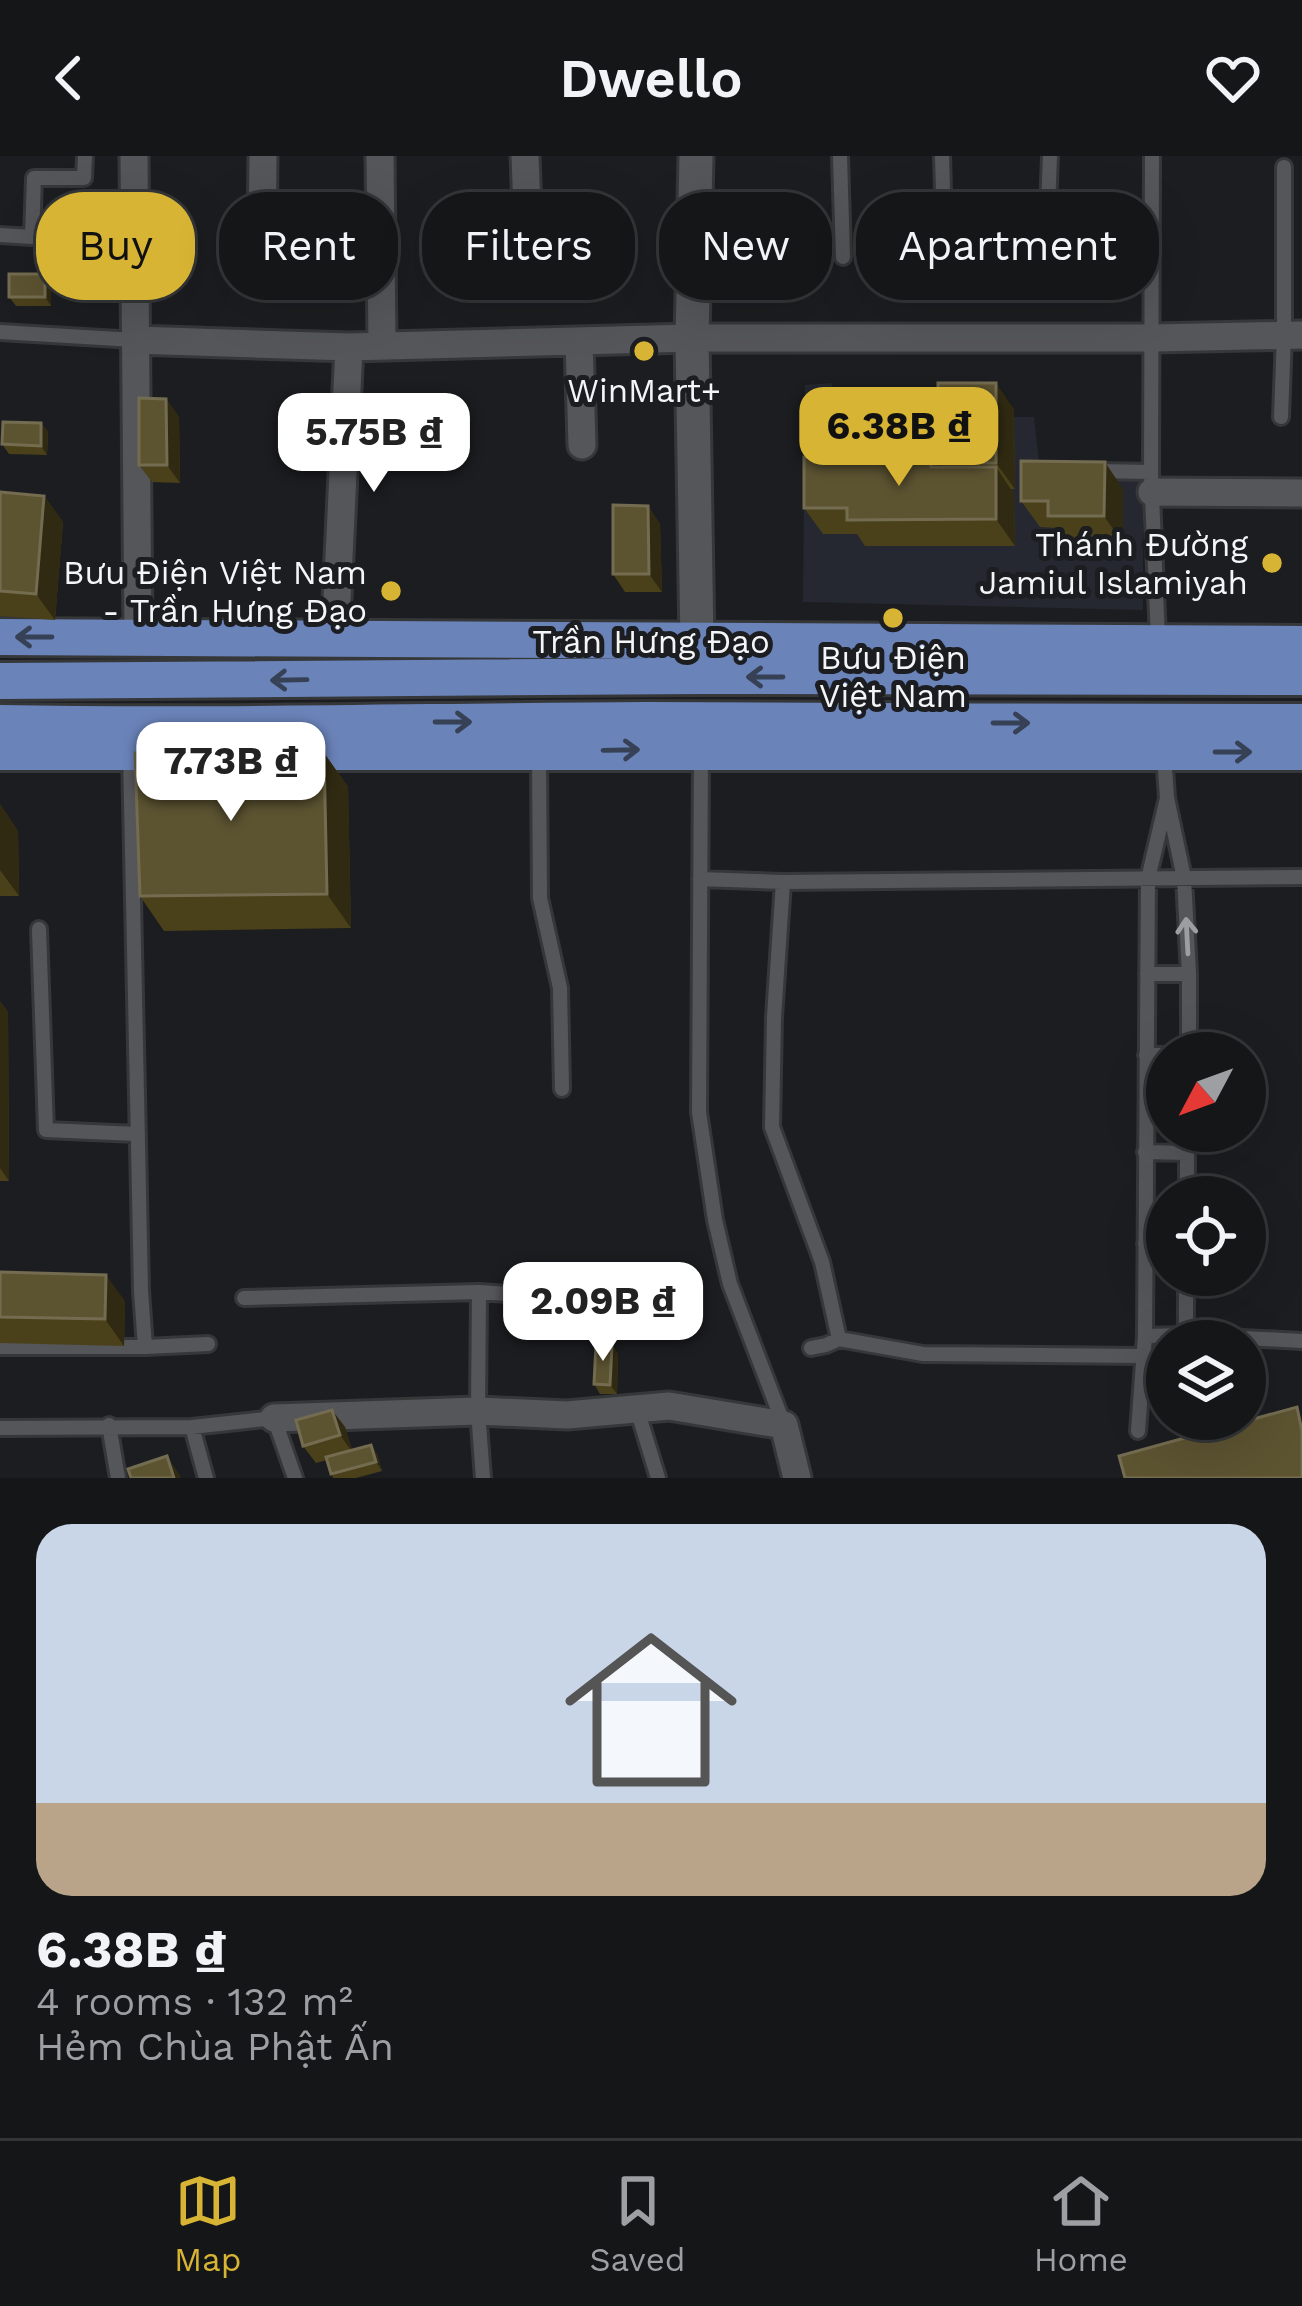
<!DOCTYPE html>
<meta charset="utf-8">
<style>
:root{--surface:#151618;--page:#1e1f21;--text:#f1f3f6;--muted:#9d9fa2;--line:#343537;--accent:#d7b434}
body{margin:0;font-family:"Work Sans",sans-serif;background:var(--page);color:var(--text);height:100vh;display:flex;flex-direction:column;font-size:45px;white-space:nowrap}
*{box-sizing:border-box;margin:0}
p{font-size:39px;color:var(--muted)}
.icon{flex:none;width:66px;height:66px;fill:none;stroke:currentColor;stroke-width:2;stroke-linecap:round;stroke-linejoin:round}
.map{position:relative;height:1322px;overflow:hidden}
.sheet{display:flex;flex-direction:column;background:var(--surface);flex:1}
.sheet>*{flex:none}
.hud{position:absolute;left:36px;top:36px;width:1230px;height:108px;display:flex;gap:24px}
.needle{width:78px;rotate:229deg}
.fabs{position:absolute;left:1146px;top:876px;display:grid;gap:24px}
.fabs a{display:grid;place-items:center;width:120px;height:120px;border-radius:50%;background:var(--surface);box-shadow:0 12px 48px #0002,0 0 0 3px var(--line);font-size:60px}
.price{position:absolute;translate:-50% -102px;padding:0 27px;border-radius:24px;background:#fff;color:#222;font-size:39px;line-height:78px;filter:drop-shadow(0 3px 6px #0008)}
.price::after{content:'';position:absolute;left:50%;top:72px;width:36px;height:27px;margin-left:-18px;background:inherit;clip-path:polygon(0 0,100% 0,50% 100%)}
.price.on{background:var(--accent);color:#111}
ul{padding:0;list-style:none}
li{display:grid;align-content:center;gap:24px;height:636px;padding:0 36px}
li span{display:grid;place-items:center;height:372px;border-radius:36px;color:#555}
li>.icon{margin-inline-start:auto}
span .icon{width:216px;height:216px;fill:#fffc;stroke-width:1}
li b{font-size:51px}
.pill{padding:0 42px;border-radius:48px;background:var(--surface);box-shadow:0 12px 48px #0002,0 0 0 3px var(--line);font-size:42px;line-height:108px}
.pill.on{background:var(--accent);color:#111}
header{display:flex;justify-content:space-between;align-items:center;height:156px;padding:0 36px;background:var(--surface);font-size:54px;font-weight:600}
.menu{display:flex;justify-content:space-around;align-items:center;height:168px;border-top:3px solid var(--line);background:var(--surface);font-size:33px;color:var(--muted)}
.menu a{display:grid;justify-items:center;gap:6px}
.menu .on{color:var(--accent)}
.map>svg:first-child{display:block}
.built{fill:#252830}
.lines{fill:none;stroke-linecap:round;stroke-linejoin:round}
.service-casing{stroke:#363739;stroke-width:20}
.minor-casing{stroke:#363739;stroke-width:33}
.tertiary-casing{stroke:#363739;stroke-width:39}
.primary-casing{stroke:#363739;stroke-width:42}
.service{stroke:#55565a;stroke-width:14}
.minor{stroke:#55565a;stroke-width:27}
.tertiary{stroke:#55565a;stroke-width:33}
.primary{stroke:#6a83b9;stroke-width:36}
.wall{fill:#4a401a}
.shaded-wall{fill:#302a12}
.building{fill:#5c5331;stroke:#746c50;stroke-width:3}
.oneway{stroke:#374156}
.oneway2{stroke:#9c9ea0}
.poi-dot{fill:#d7b434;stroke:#1c1d20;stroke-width:4.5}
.labels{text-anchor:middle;stroke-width:10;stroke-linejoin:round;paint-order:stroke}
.poi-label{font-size:33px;fill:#f3f5f6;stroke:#1c1d20}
.street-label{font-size:33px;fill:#f3f5f6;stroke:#1c1d20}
</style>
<header><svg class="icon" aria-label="back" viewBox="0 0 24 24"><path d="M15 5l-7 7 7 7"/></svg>Dwello<svg class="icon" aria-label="heart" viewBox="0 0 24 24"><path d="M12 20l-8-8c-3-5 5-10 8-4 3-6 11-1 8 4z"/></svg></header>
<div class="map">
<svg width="1302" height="1322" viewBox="0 0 1302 1322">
<rect width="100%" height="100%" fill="#1c1d20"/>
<path class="built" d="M832 227 836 251 1001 248 1006 261H1034L1041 324 1143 325V454L803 446 805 229Z"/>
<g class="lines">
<g class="service-casing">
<path id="service" d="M840 0 843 101
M942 0 945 105
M1152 0 1151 316 1158 483
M0 79 32 81 34 22H84L85 0
M1046 104 1050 0
M0 176 135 184
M1281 261 1284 179V11
M1097 315 1151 316
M130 596 141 1135 145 1191
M701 597 699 956 715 1064 730 1128 784 1269
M1164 598 1167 642 1184 722 1189 818V897
M539 600 540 742 560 832 562 933
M700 723 783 726 1302 721
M783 726 774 861 772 971 822 1106 839 1183
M39 773 46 974 137 978
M1147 818H1189
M1146 899H1167
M1145 996 1187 997
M1187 1041V975
M1145 1088 1167 1090
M479 1136 478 1255 483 1322
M244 1142 479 1136 575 1143
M1186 1179V1119
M1145 1180 1186 1179 1302 1185
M0 1191H145L208 1188
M811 1192 826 1189 839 1183 923 1198 1143 1200
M637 1253 658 1322
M109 1269 118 1322
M192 1271 206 1322
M0 1272 192 1271 274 1262 295 1322
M1138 1275 1145 1180 1148 723 1167 642"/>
</g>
<g class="minor-casing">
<path id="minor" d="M134 0 138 480
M380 0 382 188
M525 0 529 104
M262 93 263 0
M135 184 349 191 692 182H1153L1302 179
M579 185 582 289
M1152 336 1302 337
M335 485 349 191
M274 1262 478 1255 567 1259 669 1250 784 1269 797 1322"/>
</g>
<g class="tertiary-casing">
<path id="tertiary" d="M696 0 692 182 697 486"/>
</g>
<g class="primary-casing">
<path id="primary" d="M0 481 1302 488
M0 525 700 520 1302 521
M0 567C215 571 431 565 646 564 865 564 1083 567 1302 566
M0 596H1302"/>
</g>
<use href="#service" class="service"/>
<use href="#minor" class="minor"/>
<use href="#tertiary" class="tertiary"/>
<use href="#primary" class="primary"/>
</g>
<path class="wall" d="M1041 65 1047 74V88L1008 89 1001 80Z
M897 84V136H881L875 127Z
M45 118 51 127V150H16L9 141Z
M166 243 179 261 180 327 152 326 139 309Z
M1014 253 1015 333H1011L1014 338 1015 390H865L857 378H823L804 352 931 301 938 311H942L939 307Z
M41 267 48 276 47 299 9 298 2 288Z
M1123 333V387L1066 386 1056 372 1040 371 1021 345Z
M0 336 44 340 63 366 55 464 0 460Z
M648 350 660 368 662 436H625L613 418Z
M324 597 348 631 351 772 164 775 140 740Z
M0 648 18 675 19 740H0Z
M0 845 8 856 9 1025H0Z
M0 1116 125 1145 124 1190 0 1187Z
M612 1189 618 1198 617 1238H600L594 1228Z
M332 1254 345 1271 352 1294 377 1298 382 1315 356 1322H333L327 1304 316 1307 303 1290Z"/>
<path class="shaded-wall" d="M1041 65 1047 74V88L1041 79Z
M891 75 897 84V136L890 127Z
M45 118 51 127V150L45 141Z
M996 227 1014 253 1015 333 996 307Z
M166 243 179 261 180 327 167 309Z
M41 267 48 276 47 299 41 290Z
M1105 306 1123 333V387L1104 360Z
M996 311 1014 338 1015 390 996 363Z
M44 340 63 366 55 464 36 438Z
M648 350 660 368 662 436 649 418Z
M324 597 348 631 351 772 327 738Z
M0 648 18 675 19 740 0 714Z
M0 845 8 856 9 1025 0 1012Z
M106 1119 125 1145 124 1190 105 1163Z
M612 1189 618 1198 617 1238 610 1229Z
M332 1254 345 1271 353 1297 340 1279Z
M371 1289 377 1298 382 1315 376 1306Z
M167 1300 179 1318 181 1322H174Z"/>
<path class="building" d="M1001 65H1041V79L1001 80Z
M875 74 891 75 890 127H875Z
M9 118H45V141H9Z
M938 227H996V307H939Z
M139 242 166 243 167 309H139Z
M3 266 41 267V290L2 288Z
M804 301H931V311H996V363L847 364V352H804Z
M1021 305 1105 306 1104 360H1048V345H1021Z
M0 336 44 340 36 438 0 435Z
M613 349 648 350 649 418H613Z
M135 597H324L327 738 140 740Z
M0 1116 106 1119 105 1163 0 1161Z
M596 1188 612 1189 610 1229 594 1228Z
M1297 1251 1302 1275V1322H1125L1119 1300Z
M332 1254 340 1279 303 1290 296 1264Z
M371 1289 376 1306 331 1318 326 1301Z
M167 1300 174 1322H131L128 1313Z"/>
<defs><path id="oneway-shaft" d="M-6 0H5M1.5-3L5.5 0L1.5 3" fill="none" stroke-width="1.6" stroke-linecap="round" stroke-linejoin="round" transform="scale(3)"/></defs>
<g class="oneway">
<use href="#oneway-shaft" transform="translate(34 481) rotate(180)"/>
<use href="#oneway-shaft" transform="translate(765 521) rotate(-180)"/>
<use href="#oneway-shaft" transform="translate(289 524) rotate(179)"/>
<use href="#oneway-shaft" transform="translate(453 566)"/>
<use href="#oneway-shaft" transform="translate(1011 567)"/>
<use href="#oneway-shaft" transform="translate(621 594) rotate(-1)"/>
<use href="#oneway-shaft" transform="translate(1233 596)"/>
</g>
<use class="oneway2" href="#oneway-shaft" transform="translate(1187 780) rotate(-93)"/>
<g class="poi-dot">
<circle cx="644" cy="195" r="12"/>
<circle cx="1272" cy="407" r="12"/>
<circle cx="391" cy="435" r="12"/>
<circle cx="893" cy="462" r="12"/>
</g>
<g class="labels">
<g class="poi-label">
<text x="644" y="246">WinMart+</text>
<text x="1248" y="400" text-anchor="end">Thánh Đường<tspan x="1248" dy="38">Jamiul Islamiyah</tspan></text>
<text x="367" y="428" text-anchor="end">Bưu Điện Việt Nam<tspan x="367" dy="38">- Trần Hưng Đạo</tspan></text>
<text x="893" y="513">Bưu Điện<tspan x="893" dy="38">Việt Nam</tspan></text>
</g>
<g class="street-label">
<text x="651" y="497">Trần Hưng Đạo</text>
</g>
</g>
</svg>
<div class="fabs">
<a><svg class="needle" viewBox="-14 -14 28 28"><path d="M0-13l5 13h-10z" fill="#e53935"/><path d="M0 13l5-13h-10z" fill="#9d9fa2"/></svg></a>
<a><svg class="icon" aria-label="locate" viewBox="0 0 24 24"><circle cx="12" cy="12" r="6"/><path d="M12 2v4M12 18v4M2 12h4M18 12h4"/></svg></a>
<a><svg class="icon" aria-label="layers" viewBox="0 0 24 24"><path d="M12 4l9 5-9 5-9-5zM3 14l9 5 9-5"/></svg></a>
</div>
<b class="price on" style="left:899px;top:333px">6.38B ₫</b>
<b class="price" style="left:374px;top:339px">5.75B ₫</b>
<b class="price" style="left:231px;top:668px">7.73B ₫</b>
<b class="price" style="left:603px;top:1208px">2.09B ₫</b>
<div class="hud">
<a class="pill on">Buy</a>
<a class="pill">Rent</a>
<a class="pill">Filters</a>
<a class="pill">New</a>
<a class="pill">Apartment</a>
</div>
</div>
<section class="sheet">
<ul>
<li><span style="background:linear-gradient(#c9d6e8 75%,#b9a48a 0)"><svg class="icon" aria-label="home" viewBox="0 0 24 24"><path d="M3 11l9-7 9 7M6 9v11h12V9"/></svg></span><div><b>6.38B ₫</b><p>4 rooms · 132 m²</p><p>Hẻm Chùa Phật Ấn</p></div></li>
</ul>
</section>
<nav class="menu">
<a class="on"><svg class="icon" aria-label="map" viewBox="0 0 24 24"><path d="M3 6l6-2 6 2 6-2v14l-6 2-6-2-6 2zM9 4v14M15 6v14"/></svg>Map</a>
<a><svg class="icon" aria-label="saved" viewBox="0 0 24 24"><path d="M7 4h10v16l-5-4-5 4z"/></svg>Saved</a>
<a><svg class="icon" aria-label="home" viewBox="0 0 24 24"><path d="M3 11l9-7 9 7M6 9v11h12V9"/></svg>Home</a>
</nav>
